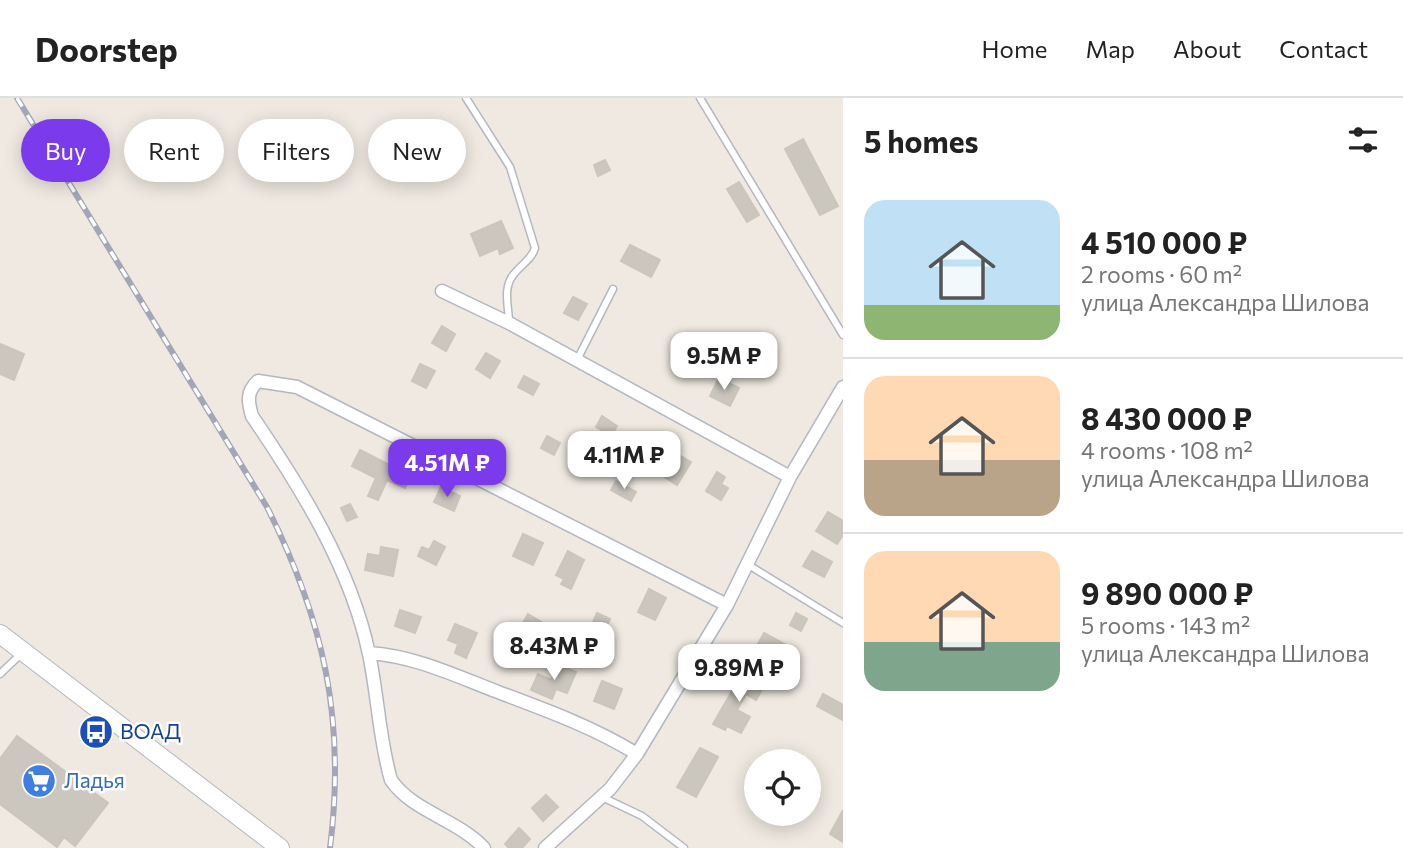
<!DOCTYPE html>
<meta charset="utf-8">
<style>
:root{--surface:#fff;--page:#f2f2f2;--text:#222;--muted:#767676;--line:#e0e0e0;--accent:#7c3aed}
body{margin:0;font-family:Commissioner,sans-serif;background:var(--page);color:var(--text);height:100vh;display:flex;flex-direction:column;font-size:26px;white-space:nowrap}
*{box-sizing:border-box;margin:0}
p{font-size:23px;color:var(--muted)}
.icon{flex:none;width:38px;height:38px;fill:none;stroke:currentColor;stroke-width:2;stroke-linecap:round;stroke-linejoin:round}
.map{position:relative;flex:1;overflow:hidden}
.side{display:flex;flex-direction:column;background:var(--surface);width:560px}
.side>*{flex:none}
.guide{position:absolute;left:21px;top:21px;width:665px;height:63px;display:flex;gap:14px}
.tools{position:absolute;left:744px;top:651px;display:grid;gap:14px}
.tools a{display:grid;place-items:center;width:77px;height:77px;border-radius:50%;background:var(--surface);box-shadow:0 4px 18px #0003;font-size:35px}
.price{position:absolute;translate:-50% -60px;padding:0 16px;border-radius:14px;background:#fff;color:#222;font-size:23px;line-height:46px;filter:drop-shadow(0 2px 4px #0008)}
.price::after{content:'';position:absolute;left:50%;top:42px;width:21px;height:16px;margin-left:-10px;background:inherit;clip-path:polygon(0 0,100% 0,50% 100%)}
.price.on{background:var(--accent);color:#fff}
ul{padding:0;list-style:none}
li{display:flex;align-items:center;gap:21px;height:175px;padding:0 21px}
li+li{border-top:2px solid var(--line)}
li span{display:grid;place-items:center;flex:none;width:196px;height:140px;border-radius:21px;color:#555}
li>.icon{margin-inline-start:auto}
span .icon{width:84px;height:84px;fill:#fffc;stroke-width:1}
li b{font-size:30px}
h2{display:flex;justify-content:space-between;align-items:center;height:84px;padding:0 21px;font-size:30px}
.tag{padding:0 24px;border-radius:32px;background:var(--surface);box-shadow:0 4px 18px #0003;font-size:24px;line-height:63px}
.tag.on{background:var(--accent);color:#fff}
header{display:flex;align-items:center;gap:42px;box-sizing:border-box;height:98px;padding:0 35px;background:var(--surface);border-bottom:2px solid var(--line)}
header strong{font-size:33px}
nav{display:flex;gap:38px;margin-inline-start:auto;font-size:24px}
main{display:flex;flex:1;min-height:0}
.map>svg:first-child{display:block}
.building{fill:#cbc7bf;stroke:#cbc5ba;stroke-width:2}
.lines{fill:none;stroke-linecap:round;stroke-linejoin:round}
.lane-casing{stroke:#b4b7c1;stroke-width:9}
.street-casing{stroke:#b4b7c1;stroke-width:15}
.secondary-casing{stroke:#b4b7c1;stroke-width:20}
.lane{stroke:#fff;stroke-width:6}
.street{stroke:#fff;stroke-width:12}
.secondary{stroke:#fff;stroke-width:18}
.rail-casing{stroke:#a3a6b8;stroke-width:6}
.rail{stroke:#fff;stroke-width:3.5;stroke-dasharray:10;stroke-linecap:butt}
.labels{text-anchor:middle;stroke-width:5;stroke-linejoin:round;paint-order:stroke}
.transit-label{font-size:21px;fill:#164399;stroke:#fff;text-anchor:start}
.shop-label{font-size:21px;fill:#366cbe;stroke:#fff;text-anchor:start}
</style>
<header>
<strong>Doorstep</strong>
<nav><a>Home</a><a>Map</a><a>About</a><a>Contact</a></nav>
</header>
<main>
<div class="map">
<svg width="843" height="750" viewBox="0 0 843 750">
<rect width="100%" height="100%" fill="#efe9e1"/>
<path class="building" d="M803 41 838 108 820 117 785 51Z
M605 62 610 72 598 78 594 67Z
M739 84 759 117 747 124 727 91Z
M501 123 513 150 500 156 498 150 480 158 471 136Z
M630 147 660 162 651 179 621 163Z
M573 199 587 206 578 222 564 215Z
M442 228 455 236 446 253 432 245Z
M0 246 24 256 14 282 0 276Z
M486 255 500 263 490 280 476 271Z
M420 266 435 273 426 290 412 283Z
M524 278 539 286 533 297 518 289Z
M719 280 739 290 730 308 710 298Z
M602 318 617 328 611 338 596 329Z
M547 338 560 345 554 357 541 350Z
M360 352 399 372 403 363 415 369 405 390 387 382 378 402 368 398 376 380 352 368Z
M677 356 691 364 677 387 663 378Z
M717 374 725 379 721 386 728 390 721 402 706 393Z
M616 383 636 394 631 403 611 392Z
M441 389 460 398 454 413 434 404Z
M350 406 357 419 347 423 341 410Z
M828 414 843 423V437L837 446 816 433Z
M523 436 543 445 533 467 513 458Z
M434 443 445 449 436 467 418 458 422 449 429 452Z
M381 449 398 452 393 478 365 472 368 456 380 458Z
M568 453 584 462 571 491 561 486 564 481 556 477Z
M812 453 832 464 824 479 803 468Z
M649 491 666 500 655 522 638 514Z
M400 512 421 519 415 535 395 528Z
M597 515 610 521 604 535 591 529Z
M796 515 807 521 801 533 790 527Z
M528 516 543 525 537 535 522 527Z
M455 526 477 535 466 560 455 555 458 546 448 542Z
M764 535 784 546 775 562 755 551Z
M558 567 576 574 567 595 556 591 552 601 531 592 538 576 551 582Z
M743 574 765 586 756 602 746 596 737 612 750 619 741 635 727 628 725 632 713 626Z
M602 583 622 591 614 611 594 603Z
M823 596 843 607V622L817 608Z
M17 638 108 705 75 748 64 739 57 749 0 706V661Z
M700 650 718 659 696 699 677 689Z
M546 697 558 709 543 723 532 710Z
M843 712V744L830 736Z
M519 730 530 741 522 750H509L505 746Z"/>
<g class="lines">
<g class="lane-casing">
<path id="lane" d="M466 0 510 69 535 150C532 161 521 167 514 176 502 190 509 209 509 225
M700 0 843 237
M577 262 613 191
M747 466 843 525
M0 576 22 555
M602 699 642 718 684 750"/>
</g>
<g class="street-casing">
<path id="street" d="M442 193 509 225 790 379
M369 555C415 558 456 578 498 594 546 612 593 629 637 656
M484 750C457 721 413 714 391 682 379 641 378 598 369 556 351 470 301 390 252 318 248 304 246 294 258 283L297 289 727 507
M545 750 610 691 637 656 727 507 790 379 843 289"/>
</g>
<g class="secondary-casing">
<path id="secondary" d="M0 536 280 750"/>
</g>
<use href="#lane" class="lane"/>
<use href="#street" class="street"/>
<use href="#secondary" class="secondary"/>
<g class="rail-casing">
<path id="rail" d="M17 0 267 409C324 523 346 622 330 750"/>
</g>
<use href="#rail" class="rail"/>
</g>
<defs>
<g id="bus-disc" transform="scale(1.75)"><circle r="9.5" fill="#1a4fb4" stroke="#fff"/><path d="M-5-6H5V4H4V6H2V4H-2V6H-4V4H-5ZM-3.5-4V0h7V-4ZM-3.5 1.2v1.5H-2V1.2ZM2 1.2v1.5H3.5V1.2Z" fill="#fff"/></g>
<g id="supermarket-disc" transform="scale(1.75)"><circle r="9.5" fill="#3f7fe0" stroke="#fff"/><path d="M-6-5.5h2.5l.6 2H6L4.5 2H-2.5L-4.4-4H-6ZM-1.5 3.2a1.3 1.3 0 1 0 .1 0ZM3 3.2a1.3 1.3 0 1 0 .1 0Z" fill="#fff"/></g>
</defs>
<g fill-rule="evenodd">
<use href="#bus-disc" x="96" y="634"/>
<use href="#supermarket-disc" x="39" y="683"/>
</g>
<g class="labels">
<g class="transit-label">
<text x="120" y="641">ВОАД</text>
</g>
<g class="shop-label">
<text x="64" y="690">Ладья</text>
</g>
</g>
</svg>
<div class="tools">
<a><svg class="icon" aria-label="locate" viewBox="0 0 24 24"><circle cx="12" cy="12" r="6"/><path d="M12 2v4M12 18v4M2 12h4M18 12h4"/></svg></a>
</div>
<b class="price" style="left:724px;top:294px">9.5M ₽</b>
<b class="price" style="left:624px;top:393px">4.11M ₽</b>
<b class="price on" style="left:447px;top:401px">4.51M ₽</b>
<b class="price" style="left:554px;top:584px">8.43M ₽</b>
<b class="price" style="left:739px;top:606px">9.89M ₽</b>
<div class="guide">
<a class="tag on">Buy</a>
<a class="tag">Rent</a>
<a class="tag">Filters</a>
<a class="tag">New</a>
</div>
</div>
<section class="side">
<h2>5 homes<svg class="icon" aria-label="filters" viewBox="0 0 24 24"><path d="M4 7h16M4 17h16"/><circle cx="9" cy="7" r="2"/><circle cx="15" cy="17" r="2"/></svg></h2>
<ul>
<li><span style="background:linear-gradient(#bfe0f5 75%,#8fb573 0)"><svg class="icon" aria-label="home" viewBox="0 0 24 24"><path d="M3 11l9-7 9 7M6 9v11h12V9"/></svg></span><div><b>4 510 000 ₽</b><p>2 rooms · 60 m²</p><p>улица Александра Шилова</p></div></li>
<li><span style="background:linear-gradient(#ffd9b3 60%,#b9a48a 0)"><svg class="icon" aria-label="home" viewBox="0 0 24 24"><path d="M3 11l9-7 9 7M6 9v11h12V9"/></svg></span><div><b>8 430 000 ₽</b><p>4 rooms · 108 m²</p><p>улица Александра Шилова</p></div></li>
<li><span style="background:linear-gradient(#ffd9b3 65%,#7fa58c 0)"><svg class="icon" aria-label="home" viewBox="0 0 24 24"><path d="M3 11l9-7 9 7M6 9v11h12V9"/></svg></span><div><b>9 890 000 ₽</b><p>5 rooms · 143 m²</p><p>улица Александра Шилова</p></div></li>
</ul>
</section>
</main>
